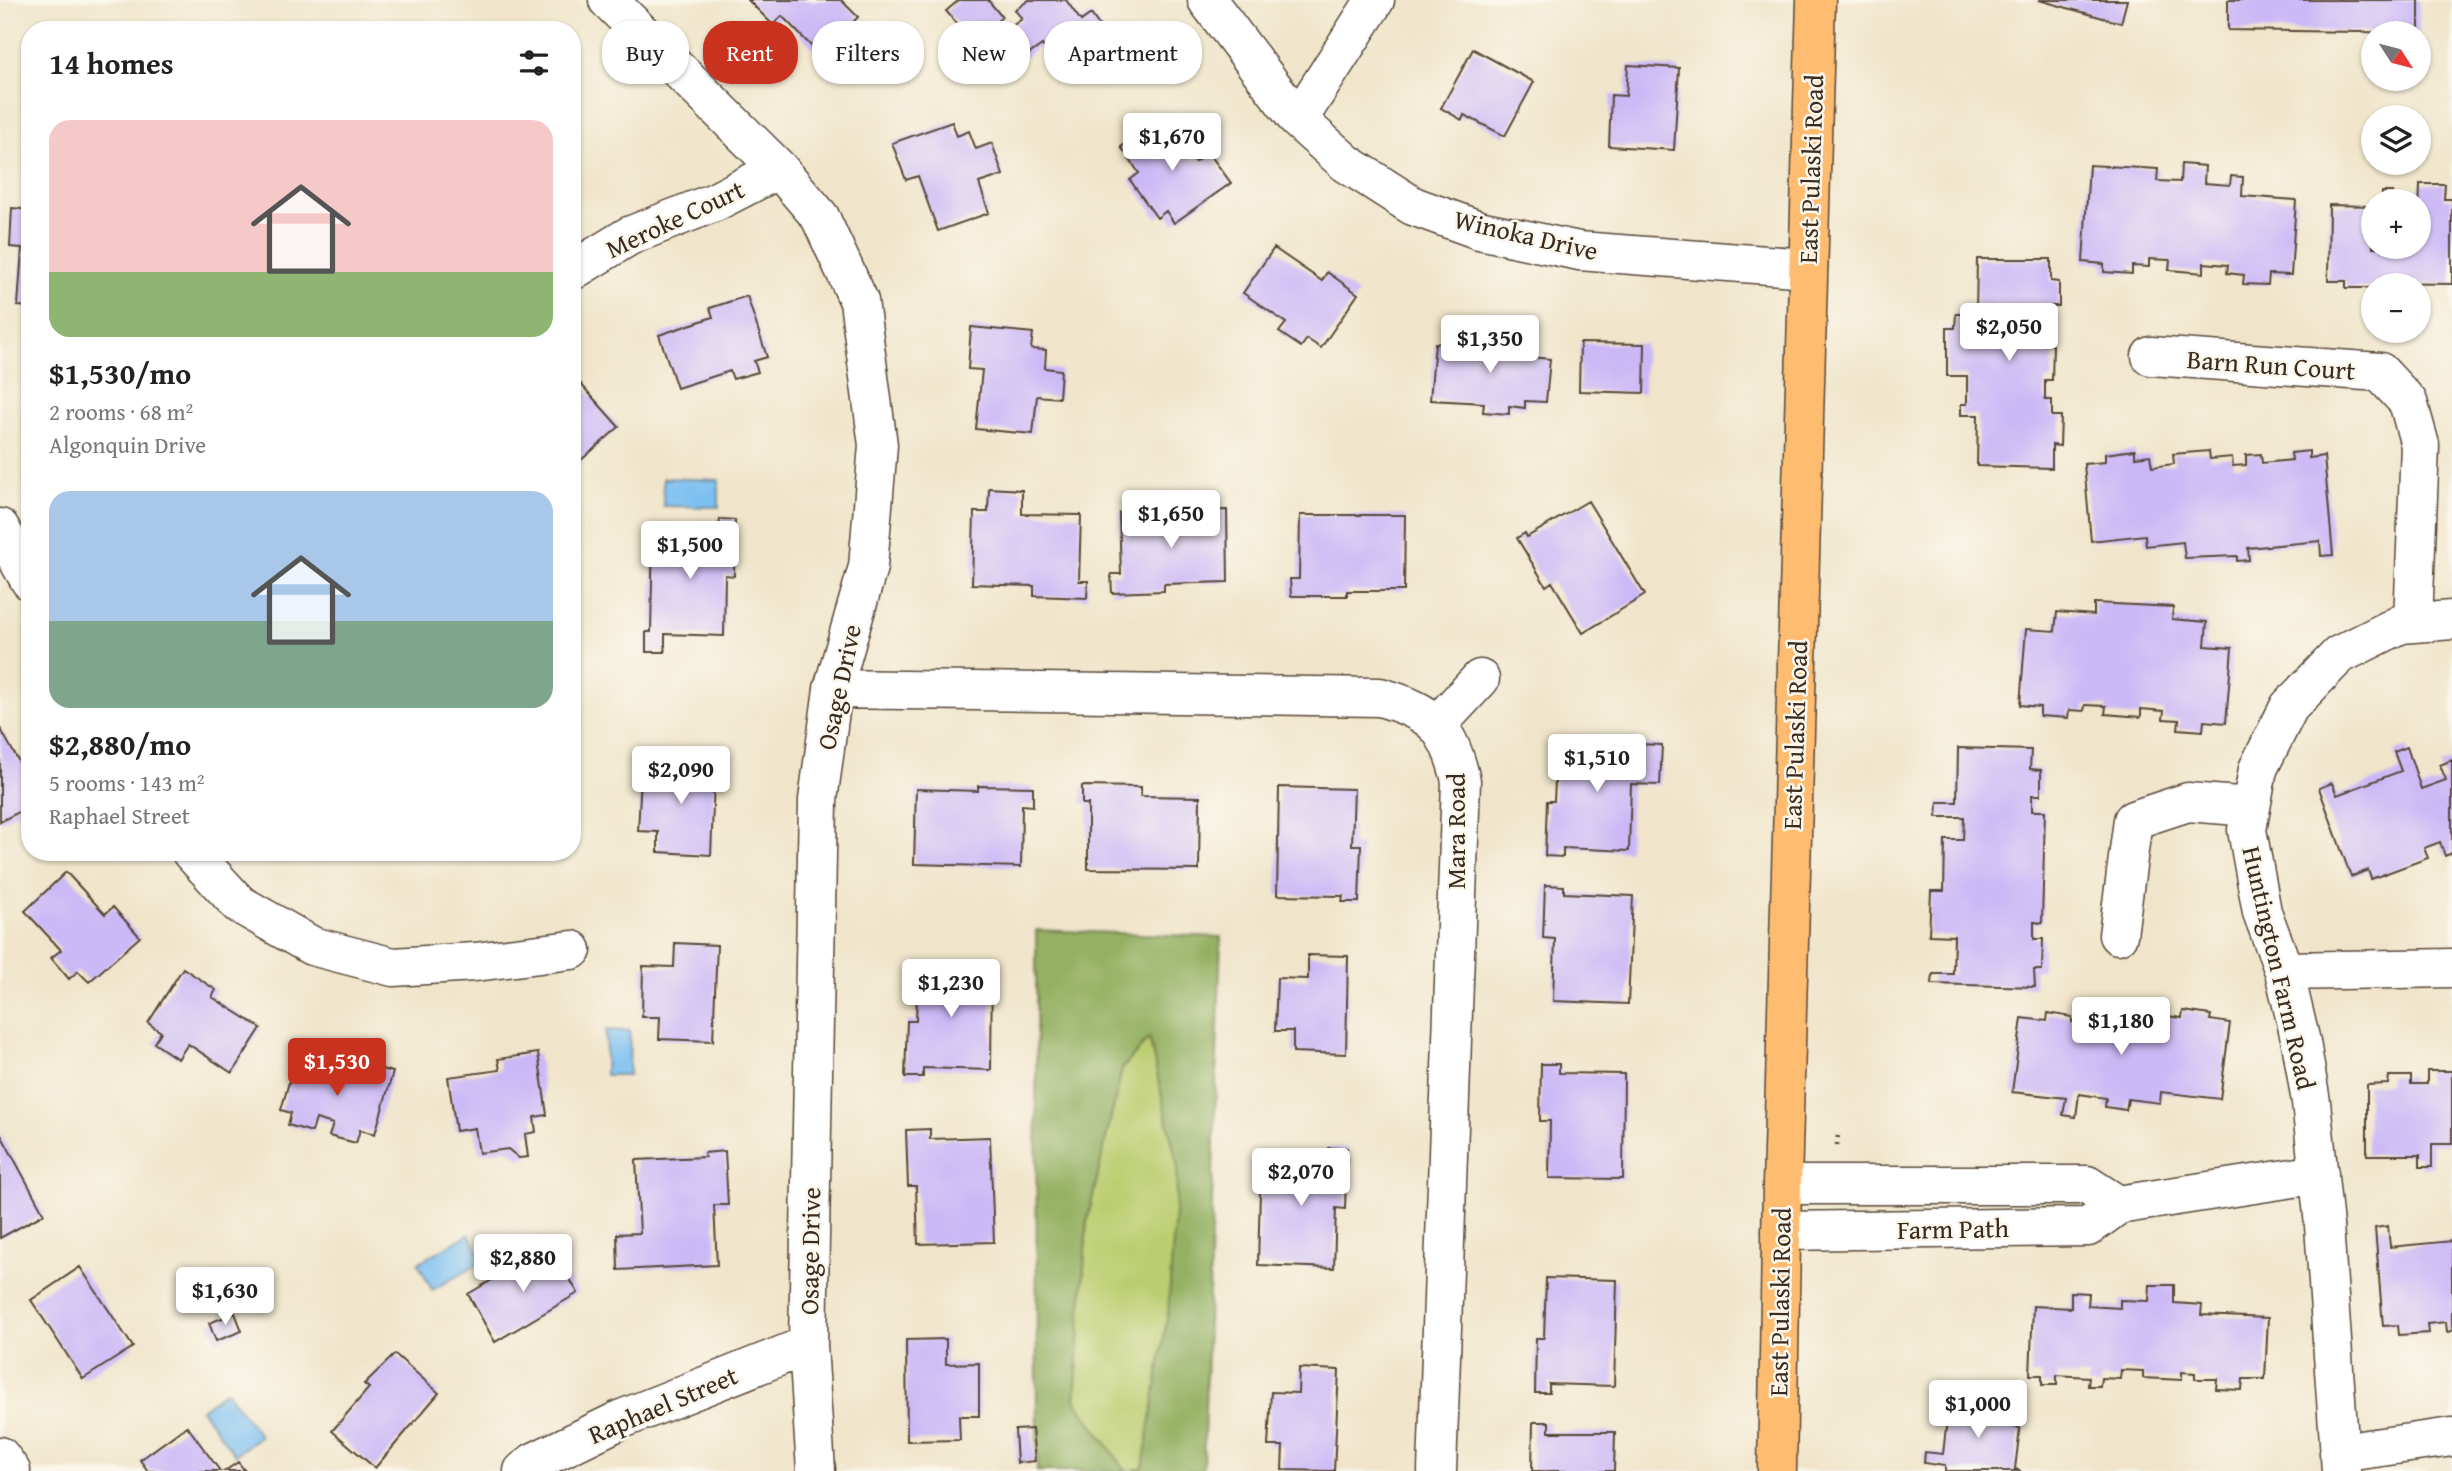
<!DOCTYPE html>
<meta charset="utf-8">
<style>
:root{--surface:#fff;--page:#f6f6f6;--text:#222;--muted:#767676;--accent:#c8321e}
body{margin:0;font-family:"Gentium Book Plus",serif;background:var(--page);color:var(--text);height:100vh;display:flex;flex-direction:column;font-size:26px;white-space:nowrap}
*{box-sizing:border-box;margin:0}
p{font-size:23px;color:var(--muted)}
.icon{flex:none;width:38px;height:38px;fill:none;stroke:currentColor;stroke-width:2;stroke-linecap:round;stroke-linejoin:round}
.map{position:relative;flex:1;overflow:hidden}
.side{position:absolute;left:21px;top:21px;width:560px;height:840px;display:flex;flex-direction:column;background:var(--surface);border-radius:28px;box-shadow:0 2px 5px #0004}
.side>*{flex:none}
.guide{position:absolute;left:602px;top:21px;width:665px;height:63px;display:flex;gap:14px}
.needle{width:46px;rotate:126deg}
.tools{position:absolute;left:2361px;top:21px;display:grid;gap:14px}
.tools a{display:grid;place-items:center;width:70px;height:70px;border-radius:50%;background:var(--surface);box-shadow:0 2px 5px #0004;font-size:35px}
.price{position:absolute;translate:-50% -60px;padding:0 16px;border-radius:7px;background:#fff;color:#222;font-size:23px;line-height:46px;filter:drop-shadow(0 2px 4px #0008)}
.price::after{content:'';position:absolute;left:50%;top:42px;width:21px;height:16px;margin-left:-10px;background:inherit;clip-path:polygon(0 0,100% 0,50% 100%)}
.price.on{background:var(--accent);color:#fff}
ul{padding:0;list-style:none}
li{display:grid;align-content:center;gap:14px;height:371px;padding:0 28px}
li span{display:grid;place-items:center;height:217px;border-radius:21px;color:#555}
li>.icon{margin-inline-start:auto}
span .icon{width:126px;height:126px;fill:#fffc;stroke-width:1}
li b{font-size:30px}
h2{display:flex;justify-content:space-between;align-items:center;height:84px;padding:0 28px;font-size:30px}
.chip{padding:0 24px;border-radius:28px;background:var(--surface);box-shadow:0 2px 5px #0004;font-size:24px;line-height:63px}
.chip.on{background:var(--accent);color:#fff}
.map>svg:first-child{display:block}
.green{fill:#bbcd70;stroke:#7b7c47;stroke-width:2}
.forest{fill:#94b062;stroke:#686d40;stroke-width:2}
.water{fill:#7abff1;stroke:#5a7488;stroke-width:2}
.building{fill:#cbb8f6}
.lines{fill:none;stroke-linecap:round;stroke-linejoin:round}
.minor-casing{stroke:#564638;stroke-width:41}
.major-casing{stroke:#564638;stroke-width:41}
.path{stroke:#564638;stroke-width:4.5;stroke-dasharray:2 5;stroke-linecap:butt}
.minor{stroke:#fff;stroke-width:38}
.major{stroke:#febc70;stroke-width:38}
.labels{text-anchor:middle;stroke-width:5;stroke-linejoin:round;paint-order:stroke}
.street-label{font-size:26px;fill:#3b2a1e;stroke:#fbf7ec}
</style>
<div class="map">
<svg width="2452" height="1471" viewBox="0 0 2452 1471">
<rect width="100%" height="100%" fill="#fbf7ec"/>
<filter id="ink" filterUnits="userSpaceOnUse"><feTurbulence type="fractalNoise" baseFrequency=".0143" numOctaves="2"/><feDisplacementMap in="SourceGraphic" scale="14" xChannelSelector="R" yChannelSelector="G"/><feConvolveMatrix kernelMatrix="1 2 1 2 8 2 1 2 1" color-interpolation-filters="sRGB"/></filter>
<filter id="wash" filterUnits="userSpaceOnUse"><feTurbulence type="fractalNoise" baseFrequency=".00686" numOctaves="4" result="noise"/><feDisplacementMap in="SourceGraphic" scale="28" xChannelSelector="R" yChannelSelector="G"/><feGaussianBlur stdDeviation="1.57" result="paint"/><feColorMatrix in="noise" values="0 0 0 0 0 0 0 0 0 0 0 0 0 0 0 0 0 1.4 0 .05"/><feComposite in="paint" operator="in"/></filter>
<g filter="url(#wash)">
<rect width="100%" height="100%" fill="#f0e5ca"/>
<path class="green" d="M1149 1037 1178 1168 1169 1312 1143 1468 1126 1471 1075 1400 1087 1222 1122 1069Z"/>
<path class="forest" d="M1036 930 1221 937 1203 1471H1134L1143 1468 1168 1312 1178 1168 1149 1038 1122 1069 1087 1222 1075 1400 1126 1471H1037Z"/>
<path class="water" d="M663 478 719 480V507L663 506Z
M606 1030 630 1031 629 1075H605Z
M469 1234 484 1261 432 1290 418 1263Z
M226 1391 260 1436 235 1455 201 1409Z"/>
<g id="blocks">
<path class="building" d="M748 0H841L858 17 820 55 782 16 773 25Z
M959 0H988L1002 17 973 42 946 11Z
M1029 0H1066L1081 21 1091 14 1113 46 1066 79 1042 45 1022 59 1002 33 1022 19 1015 10Z
M2039 0H2127L2121 23Z
M2228 0H2419V33L2228 30Z
M1473 49 1534 82 1505 136 1464 115 1462 120 1441 108Z
M1628 65 1679 68 1674 150 1609 146 1611 95 1626 96Z
M1163 117 1195 162 1208 152 1231 183 1174 223 1166 211 1157 218 1130 180 1139 173 1121 147Z
M952 122 957 136 969 131 976 149 992 143 1003 175 979 183 989 213 938 231 918 176 906 180 892 143Z
M2181 164 2205 166 2204 183 2230 185 2231 176 2243 177 2242 196 2296 200 2291 275 2269 274 2268 285 2243 284 2244 275 2227 273 2228 265 2204 263V273L2169 270 2170 260 2149 259V267L2132 266V274L2104 272V264L2083 262 2089 165 2158 169 2157 181 2180 182Z
M2420 184H2445L2444 199H2452V284L2375 283 2373 288H2346V281H2328L2329 205 2373 206V247H2418Z
M2382 192H2393V201H2382Z
M12 208 30 210V307L18 306 22 248 10 247Z
M1274 248 1322 281 1327 272 1358 294 1321 348 1307 339 1301 347 1279 332 1286 323 1243 293Z
M1977 259H2051V281L2059 282V306H2051V323H2044V345H2053L2052 380H2045V400H2052V416H2061L2060 446 2052 445V468L1977 466 1978 415H1961V404H1967V376H1947V328H1955L1956 314H1976Z
M747 296 767 357 754 361 758 372 733 379 730 371 677 388 659 335 713 317 710 308Z
M971 327 1033 333 1031 349 1046 350 1045 368 1061 370 1059 398 1037 396 1033 434 976 429 982 370 968 369Z
M1494 337 1531 340 1530 357 1550 359 1546 402 1525 401V408L1509 406V414L1483 412 1484 403 1430 400 1435 343 1493 347Z
M1580 343 1645 344 1644 393 1579 391Z
M579 382 619 427 572 468V388Z
M2135 450V457L2150 455 2152 467 2174 464 2173 454 2209 451 2210 459 2232 457 2233 466 2246 465V455L2261 454 2262 463 2292 460 2291 453 2309 451V458L2324 456 2333 555 2321 556 2320 541 2248 548 2249 560 2237 561V556L2185 558 2183 542 2146 546 2145 535 2091 541 2084 464 2105 462V454Z
M989 488 1022 490V514L1081 515 1079 581H1088L1087 598 1034 596V586L972 584 974 512H988Z
M1588 501 1645 595 1583 633 1552 582 1546 586 1517 538 1525 533 1527 537Z
M1227 510 1228 582 1164 584V591L1112 593 1111 574H1121L1119 513Z
M1300 515H1405L1404 591H1347V596H1291L1290 579H1299Z
M720 519 735 520 734 576 725 575 724 636 665 634V652H646V632H651L653 526 719 527Z
M2094 603 2173 607 2172 619 2207 622 2205 646 2232 648 2226 723 2204 721 2203 731 2178 729 2179 720 2163 719 2164 711 2141 709V717L2105 714 2106 706 2085 705 2084 711 2069 710 2068 718 2040 716V707L2020 705 2026 629 2055 631 2057 612 2094 615Z
M0 728 19 762 30 757V806L0 822Z
M1557 741 1662 745 1660 785 1631 784 1629 851 1563 848V857L1545 856 1547 801H1554Z
M2407 747 2421 789 2446 780 2440 765 2452 760V853L2445 856 2440 842 2424 848 2428 858 2371 879 2368 870 2351 877 2319 788 2332 783 2337 795 2401 771 2394 752Z
M1958 748 2031 750 2030 769 2041 770V795H2032V811H2045L2042 923 2034 922V939H2043L2042 970H2034L2035 987 1932 984 1933 974H1953L1954 936 1929 935 1931 891H1944L1945 840H1963L1964 817H1937L1938 802H1957Z
M675 754 715 756 711 855 658 852V832L638 831 641 776 674 778Z
M978 786 1033 787V806L1022 805 1021 867 914 864 916 789 978 791Z
M1082 786 1141 787V796L1200 797 1199 870 1088 869V804H1082Z
M1279 787 1354 789 1352 845H1361L1359 902H1342L1343 896 1277 895Z
M402 852H420V858L402 857Z
M66 872 105 914 113 907 140 937 89 982 78 971 69 979 51 958 61 950 25 911Z
M1545 885 1564 886V893L1633 896 1628 1004 1553 1001 1555 939 1543 938Z
M675 943 717 945 713 1041 659 1039 660 1017H642L643 966 674 967Z
M1308 955 1348 956 1346 1054 1293 1052V1031H1275L1277 978 1308 979Z
M918 963 992 964 991 1070 923 1068V1077H905L907 1021H916Z
M183 968 216 990 212 997 261 1028 232 1073 188 1044 178 1059 154 1043 161 1032 148 1023Z
M2089 1005 2182 1018 2183 1011 2211 1015 2210 1020 2230 1023 2220 1099 2161 1092 2160 1103 2128 1099 2126 1110 2105 1107 2106 1098 2079 1094 2076 1117 2063 1115 2066 1098 2012 1092 2022 1018 2047 1021 2048 1013 2072 1017V1022L2086 1024Z
M538 1053 547 1115 534 1117 536 1132 525 1134 528 1157 519 1158 508 1149 479 1153 475 1128 456 1131 448 1077 500 1070 498 1059Z
M296 1058 351 1073 354 1062 393 1072 375 1134 360 1130 356 1143 329 1136 333 1124 316 1119 312 1132 288 1125 291 1113 281 1110Z
M1541 1064H1559V1073L1624 1074 1623 1179 1549 1178 1550 1121H1540Z
M2427 1071H2452V1144H2432V1167H2420V1155H2367V1085L2388 1084 2389 1076H2411V1084H2427Z
M930 1129V1139L990 1137 994 1242 918 1244 916 1186H908L906 1130Z
M0 1133 44 1214 0 1238Z
M1328 1148H1347L1345 1209 1336 1208 1334 1268 1258 1265 1261 1154 1327 1156Z
M725 1151 728 1205H714L717 1265 618 1270 617 1234 640 1233 636 1160 705 1157 704 1153Z
M2388 1226 2390 1247 2452 1241V1331L2447 1332 2446 1322 2427 1324 2428 1333 2399 1335 2398 1325 2383 1326 2375 1228Z
M550 1246 578 1293 495 1342 468 1294Z
M80 1267 133 1347 83 1379 31 1300Z
M1546 1278 1617 1280 1614 1386 1549 1384V1393H1535L1536 1338H1544Z
M2150 1285H2174V1303L2202 1305 2201 1315 2268 1318 2265 1379H2243L2242 1390 2216 1389 2217 1379H2195V1373L2182 1372V1380L2143 1378V1371L2121 1370 2120 1379 2101 1378 2100 1386H2088L2089 1377 2057 1375V1385H2042V1375H2030L2033 1306 2071 1308V1292L2089 1293 2088 1306 2120 1308V1300L2149 1301Z
M235 1313 242 1331 216 1341 209 1323Z
M946 1339V1364L979 1363V1416H959L960 1440 907 1441 906 1340Z
M395 1354 439 1393 375 1468 332 1431 369 1388 364 1384Z
M1299 1368 1339 1370 1334 1471 1282 1470 1283 1446H1268L1271 1392 1298 1393Z
M1949 1402 2015 1410 2013 1427 2020 1428 2015 1469 2021 1471H1945V1466L1924 1463 1925 1452 1943 1454Z
M1533 1422H1549V1432H1615L1614 1471H1532Z
M187 1426 220 1471H148L140 1460Z
M1032 1429 1035 1461 1017 1463 1015 1430Z
M238 1462 245 1471H225Z"/>
</g>
</g>
<g filter="url(#ink)">
<use href="#blocks" fill-opacity="0" stroke="#564638" stroke-width="2"/>
<g class="lines">
<g class="minor-casing">
<path id="minor" d="M608 0 779 169 820 217 859 301 878 445 868 567 833 689 818 800 808 1345 816 1471
M1207 0 1298 120 1346 163 1413 206 1479 230 1579 251 1808 268
M1298 120 1375 0
M572 271 629 236 715 202 779 169
M2151 356 2380 372 2408 402 2420 445 2413 623
M0 528 30 581
M833 689 1380 697C1433 712 1449 728 1461 781L1437 1471
M1438 724 1480 679
M191 852 239 904 312 946 393 967 475 962 572 950
M2118 935 2133 820 2188 802 2251 807
M2284 971 2452 968
M1782 1185H2087L2118 1205
M1781 1231 2088 1227 2118 1205 2319 1174
M2339 1453 2452 1437
M0 1456 11 1471
M523 1471 534 1462 622 1419 808 1345
M2341 1471 2324 1225 2311 1102 2301 1042 2284 971 2262 912 2247 830 2258 769 2289 707 2339 655 2401 624 2452 620"/>
</g>
<g class="major-casing">
<path id="major" d="M1777 1471 1782 1185 1816 0"/>
</g>
<path class="path" d="M1837 1145 1838 1134"/>
<use href="#minor" class="minor"/>
<use href="#major" class="major"/>
</g>
</g>
<g class="labels">
<g class="street-label">
<text transform="translate(1811 169) rotate(-88)" y="9">East Pulaski Road</text>
<text transform="translate(675 219) rotate(-25)" y="9">Meroke Court</text>
<text transform="translate(1526 235) rotate(13)" y="9">Winoka Drive</text>
<text transform="translate(2271 365) rotate(4)" y="9">Barn Run Court</text>
<text transform="translate(839 687) rotate(-78)" y="9">Osage Drive</text>
<text transform="translate(1795 735) rotate(-88)" y="9">East Pulaski Road</text>
<text transform="translate(1456 831) rotate(-90)" y="9">Mara Road</text>
<text transform="translate(2279 968) rotate(77)" y="9">Huntington Farm Road</text>
<text transform="translate(1953 1229) rotate(-1)" y="9">Farm Path</text>
<text transform="translate(810 1251) rotate(-89)" y="9">Osage Drive</text>
<text transform="translate(1780 1302) rotate(-89)" y="9">East Pulaski Road</text>
<text transform="translate(663 1405) rotate(-23)" y="9">Raphael Street</text>
</g>
</g>
</svg>
<div class="tools">
<a><svg class="needle" viewBox="-14 -14 28 28"><path d="M0-13l5 13h-10z" fill="#e53935"/><path d="M0 13l5-13h-10z" fill="#767676"/></svg></a>
<a><svg class="icon" aria-label="layers" viewBox="0 0 24 24"><path d="M12 4l9 5-9 5-9-5zM3 14l9 5 9-5"/></svg></a>
<a>+</a>
<a>−</a>
</div>
<b class="price" style="left:1172px;top:173px">$1,670</b>
<b class="price" style="left:2009px;top:363px">$2,050</b>
<b class="price" style="left:1490px;top:375px">$1,350</b>
<b class="price" style="left:1171px;top:550px">$1,650</b>
<b class="price" style="left:690px;top:581px">$1,500</b>
<b class="price" style="left:1597px;top:794px">$1,510</b>
<b class="price" style="left:681px;top:806px">$2,090</b>
<b class="price" style="left:951px;top:1019px">$1,230</b>
<b class="price" style="left:2121px;top:1057px">$1,180</b>
<b class="price on" style="left:337px;top:1098px">$1,530</b>
<b class="price" style="left:1301px;top:1208px">$2,070</b>
<b class="price" style="left:523px;top:1294px">$2,880</b>
<b class="price" style="left:225px;top:1327px">$1,630</b>
<b class="price" style="left:1978px;top:1440px">$1,000</b>
<div class="guide">
<a class="chip">Buy</a>
<a class="chip on">Rent</a>
<a class="chip">Filters</a>
<a class="chip">New</a>
<a class="chip">Apartment</a>
</div>
<section class="side">
<h2>14 homes<svg class="icon" aria-label="filters" viewBox="0 0 24 24"><path d="M4 7h16M4 17h16"/><circle cx="9" cy="7" r="2"/><circle cx="15" cy="17" r="2"/></svg></h2>
<ul>
<li><span style="background:linear-gradient(#f6c9c9 70%,#8fb573 0)"><svg class="icon" aria-label="home" viewBox="0 0 24 24"><path d="M3 11l9-7 9 7M6 9v11h12V9"/></svg></span><div><b>$1,530/mo</b><p>2 rooms · 68 m²</p><p>Algonquin Drive</p></div></li>
<li><span style="background:linear-gradient(#a9c7e8 60%,#7fa58c 0)"><svg class="icon" aria-label="home" viewBox="0 0 24 24"><path d="M3 11l9-7 9 7M6 9v11h12V9"/></svg></span><div><b>$2,880/mo</b><p>5 rooms · 143 m²</p><p>Raphael Street</p></div></li>
</ul>
</section>
</div>
